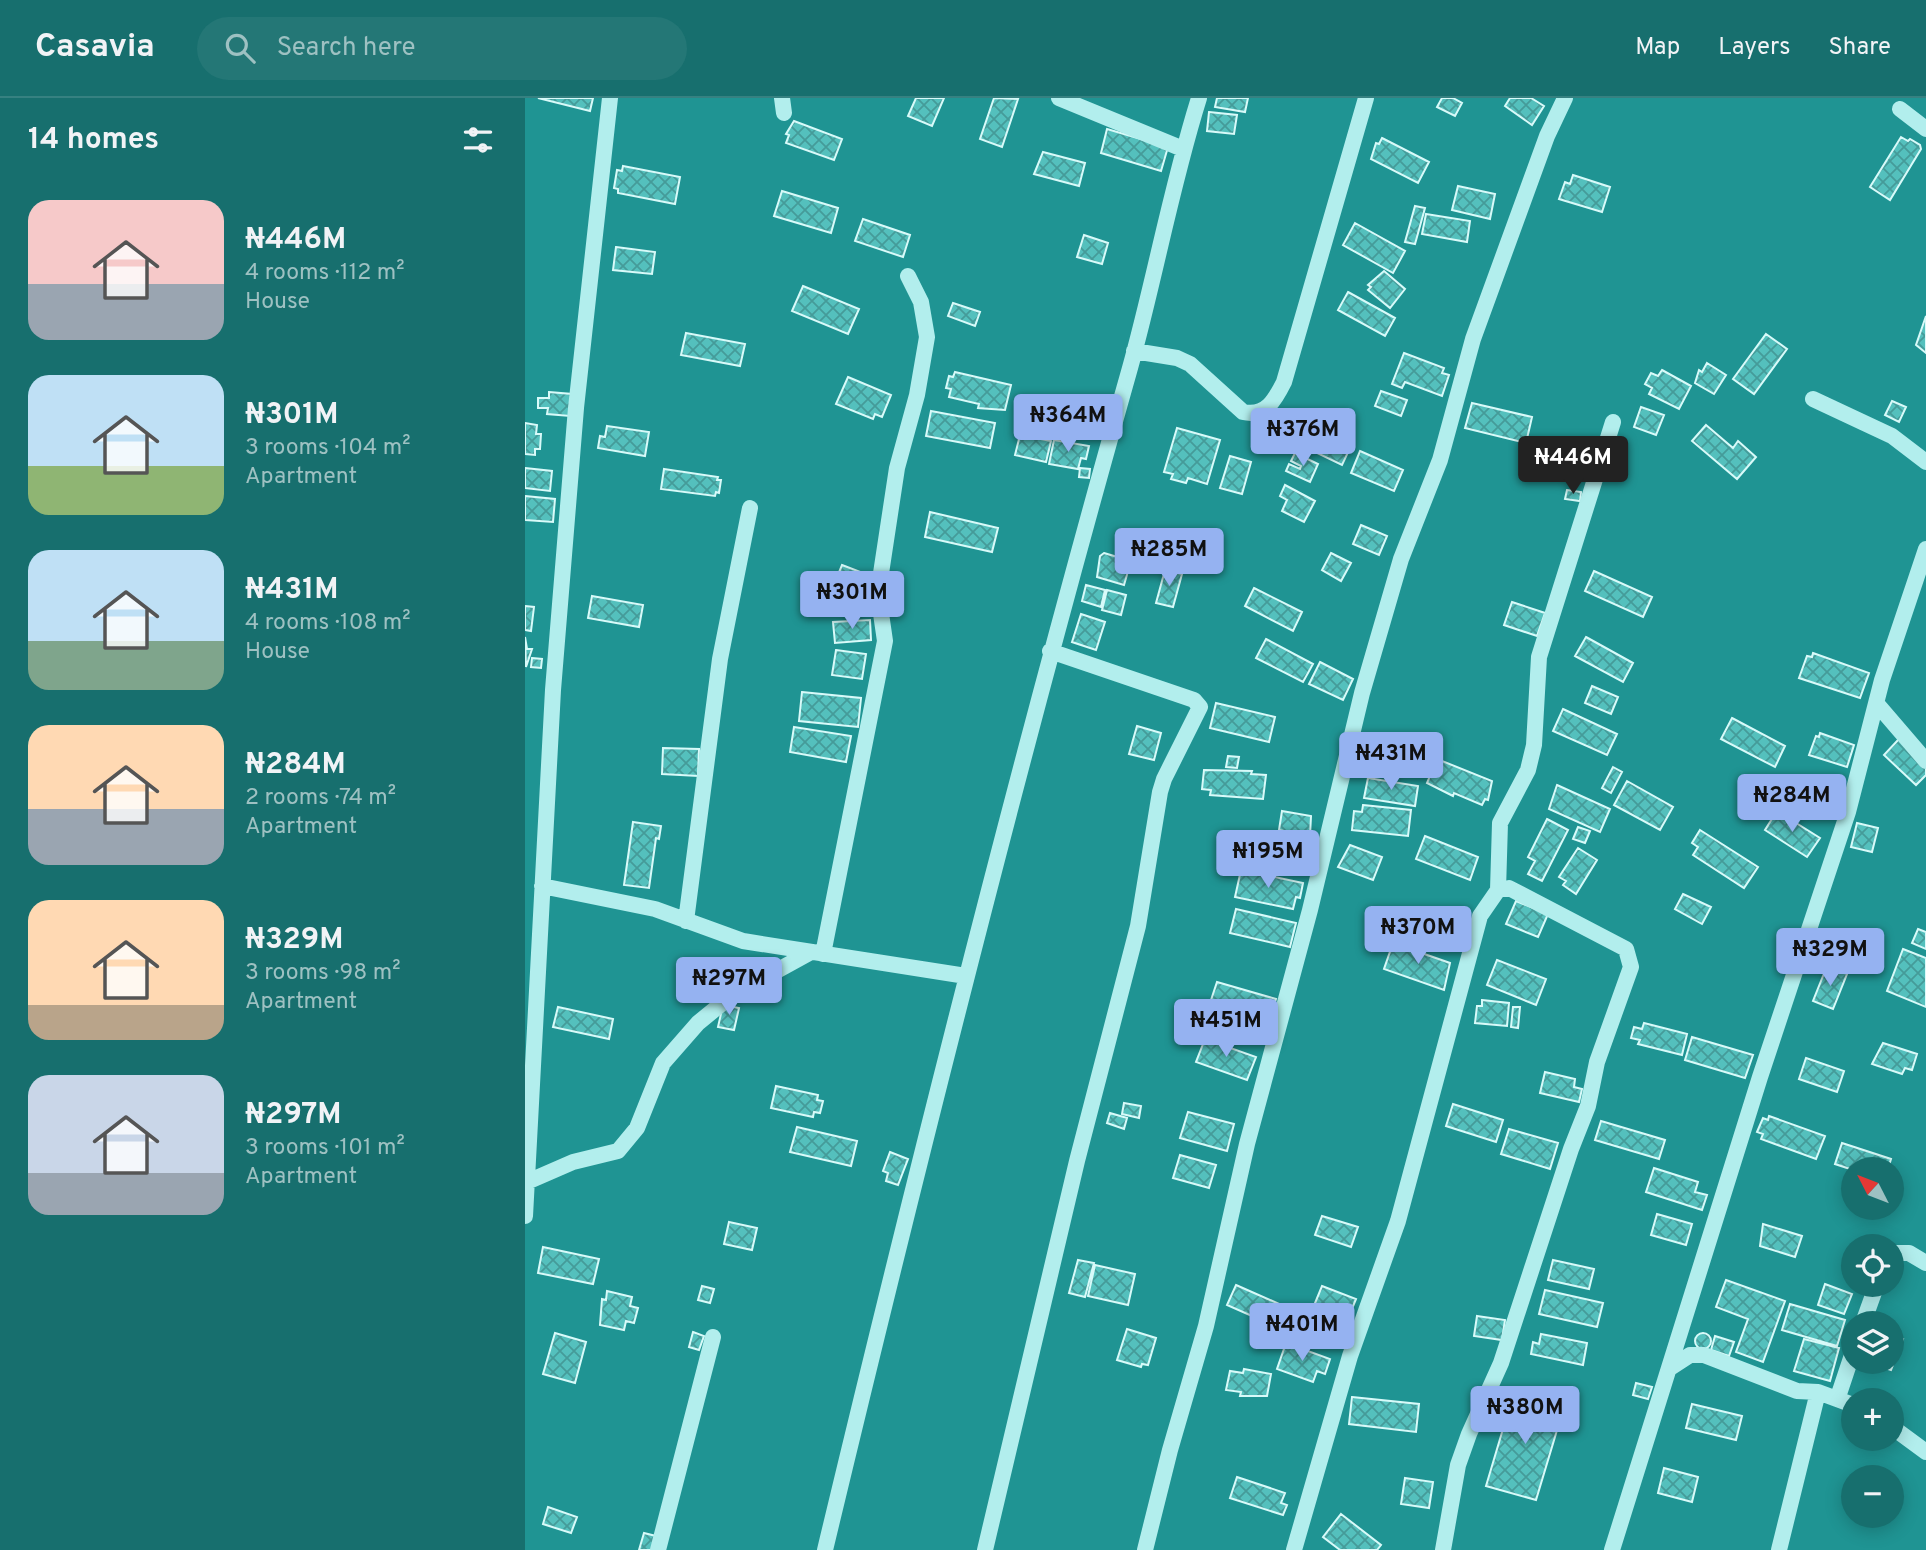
<!DOCTYPE html>
<meta charset="utf-8">
<style>
:root{--surface:#176f6e;--page:#247776;--text:#f1f3f6;--muted:#9ec1c2;--line:#368181;--accent:#95b2f1}
body{margin:0;font-family:Overpass,sans-serif;background:var(--page);color:var(--text);height:100vh;display:flex;flex-direction:column;font-size:26px;white-space:nowrap}
*{box-sizing:border-box;margin:0}
p{font-size:23px;color:var(--muted)}
.icon{flex:none;width:38px;height:38px;fill:none;stroke:currentColor;stroke-width:2;stroke-linecap:round;stroke-linejoin:round}
.map{position:relative;flex:1;overflow:hidden}
.details{display:flex;flex-direction:column;background:var(--surface);width:525px}
.details>*{flex:none}
.needle{width:46px;rotate:312deg}
.controls{position:absolute;left:1316px;top:1059px;display:grid;gap:14px}
.controls a{display:grid;place-items:center;width:63px;height:63px;border-radius:50%;background:var(--surface);box-shadow:0 4px 18px #0003;font-size:35px}
.price{position:absolute;translate:-50% -60px;padding:0 16px;border-radius:7px;background:var(--accent);color:#111;font-size:23px;line-height:46px;filter:drop-shadow(0 2px 4px #0008)}
.price::after{content:'';position:absolute;left:50%;top:42px;width:21px;height:16px;margin-left:-10px;background:inherit;clip-path:polygon(0 0,100% 0,50% 100%)}
.price.selected{background:#222;color:#fff}
ul{padding:0;list-style:none}
li{display:flex;align-items:center;gap:21px;height:175px;padding:0 28px}
li span{display:grid;place-items:center;flex:none;width:196px;height:140px;border-radius:21px;color:#555}
li>.icon{margin-inline-start:auto}
span .icon{width:84px;height:84px;fill:#fffc;stroke-width:1}
li b{font-size:30px}
h2{display:flex;justify-content:space-between;align-items:center;height:84px;padding:0 28px;font-size:30px}
header{display:flex;align-items:center;gap:42px;box-sizing:border-box;height:98px;padding:0 35px;background:var(--surface);border-bottom:2px solid var(--line)}
header strong{font-size:33px}
nav{display:flex;gap:38px;margin-inline-start:auto;font-size:24px}
.search{width:490px;height:63px;background:var(--page);display:flex;align-items:center;gap:18px;box-sizing:border-box;padding:0 24px;border-radius:38px;color:var(--muted);font-size:26px}
main{display:flex;flex:1;min-height:0}
.map>svg:first-child{display:block}
.building{fill:url(#building-cross-hatch);stroke:#d8faf9;stroke-width:2}
.lines{fill:none;stroke-linecap:round;stroke-linejoin:round}
.street{stroke:#b2eeed;stroke-width:16}
</style>
<header>
<strong>Casavia</strong>
<div class="search"><svg class="icon" aria-label="search" viewBox="0 0 24 24"><circle cx="10" cy="10" r="6"/><path d="M15 15l6 6"/></svg>Search here</div>
<nav><a>Map</a><a>Layers</a><a>Share</a></nav>
</header>
<main>
<section class="details">
<h2>14 homes<svg class="icon" aria-label="filters" viewBox="0 0 24 24"><path d="M4 7h16M4 17h16"/><circle cx="9" cy="7" r="2"/><circle cx="15" cy="17" r="2"/></svg></h2>
<ul>
<li><span style="background:linear-gradient(#f6c9c9 60%,#9aa5b1 0)"><svg class="icon" aria-label="home" viewBox="0 0 24 24"><path d="M3 11l9-7 9 7M6 9v11h12V9"/></svg></span><div><b>₦446M</b><p>4 rooms · 112 m²</p><p>House</p></div></li>
<li><span style="background:linear-gradient(#bfe0f5 65%,#8fb573 0)"><svg class="icon" aria-label="home" viewBox="0 0 24 24"><path d="M3 11l9-7 9 7M6 9v11h12V9"/></svg></span><div><b>₦301M</b><p>3 rooms · 104 m²</p><p>Apartment</p></div></li>
<li><span style="background:linear-gradient(#bfe0f5 65%,#7fa58c 0)"><svg class="icon" aria-label="home" viewBox="0 0 24 24"><path d="M3 11l9-7 9 7M6 9v11h12V9"/></svg></span><div><b>₦431M</b><p>4 rooms · 108 m²</p><p>House</p></div></li>
<li><span style="background:linear-gradient(#ffd9b3 60%,#9aa5b1 0)"><svg class="icon" aria-label="home" viewBox="0 0 24 24"><path d="M3 11l9-7 9 7M6 9v11h12V9"/></svg></span><div><b>₦284M</b><p>2 rooms · 74 m²</p><p>Apartment</p></div></li>
<li><span style="background:linear-gradient(#ffd9b3 75%,#b9a48a 0)"><svg class="icon" aria-label="home" viewBox="0 0 24 24"><path d="M3 11l9-7 9 7M6 9v11h12V9"/></svg></span><div><b>₦329M</b><p>3 rooms · 98 m²</p><p>Apartment</p></div></li>
<li><span style="background:linear-gradient(#c9d6e8 70%,#9aa5b1 0)"><svg class="icon" aria-label="home" viewBox="0 0 24 24"><path d="M3 11l9-7 9 7M6 9v11h12V9"/></svg></span><div><b>₦297M</b><p>3 rooms · 101 m²</p><p>Apartment</p></div></li>
</ul>
</section>
<div class="map">
<svg width="1401" height="1452" viewBox="0 0 1401 1452">
<defs>
<pattern id="building-cross-hatch" width="8" height="8" patternUnits="userSpaceOnUse" patternTransform="scale(1.75)"><rect width="8" height="8" fill="#54c0bd"/><path d="M0 0l8 8M0 8l8-8" fill="none" stroke="#459b99"/></pattern>
</defs>
<rect width="100%" height="100%" fill="#1f9493"/>
<path class="building" d="M13 0H68L65 13Z
M391 0H419L407 28 383 18Z
M469 0 493 1 477 49 455 41Z
M692 0H723L720 14 690 9Z
M917 0H928L937 5 930 18 912 9Z
M985 0H1006L1019 8 1007 27 980 8Z
M684 14 712 17 709 36 682 33Z
M269 23 317 41 309 62 261 45 264 37 261 36Z
M582 31 643 49 636 73 576 55Z
M1376 39 1383 43 1385 41 1395 47 1396 51 1365 102 1345 89Z
M857 40 904 64 893 85 846 61 851 45 854 46Z
M518 54 560 65 554 88 509 76Z
M98 68 155 79 150 106 93 95V91L89 90 92 72 97 73Z
M1048 77 1085 89 1077 114 1034 101 1040 84 1045 86Z
M933 88 970 96 965 121 927 112Z
M257 93 313 110 306 135 249 118Z
M890 108 900 110 890 146 880 144Z
M901 116 945 123 942 144 897 136Z
M338 121 385 137 378 159 330 143Z
M830 125 880 153 868 175 818 147Z
M559 137 583 145 577 166 552 159Z
M91 149 130 154 127 176 88 172Z
M859 173 880 191 865 210 843 192 846 189 843 187Z
M278 188 334 211 323 236 267 213Z
M823 194 870 220 860 238 813 212Z
M428 205 455 214 450 228 423 218Z
M1401 218V255L1391 247Z
M161 235 220 246 215 268 156 257Z
M1241 236 1262 251 1229 296 1208 281Z
M879 255 919 270 917 275 924 277 917 298 880 284 877 290 867 286Z
M1182 265 1201 277 1189 296 1170 285 1174 272 1177 274Z
M1137 272 1166 288 1154 311 1124 296 1127 290 1120 286 1126 275 1133 278Z
M430 274 486 287 480 312 453 310 454 306 424 299 426 291 421 290 424 278 428 279Z
M323 279 366 297 357 319 350 316 348 321 311 306Z
M856 293 882 302 876 318 850 308Z
M24 294 47 296 45 318 22 316 23 310H13V300H24Z
M1367 303 1381 309 1374 324 1360 317Z
M947 305 1007 319 1001 345 940 330Z
M1116 309 1139 317 1131 337 1109 329Z
M406 313 470 325 465 350 401 338Z
M772 321 826 348 817 367 763 341Z
M0 325 12 327 11 336H16L15 351H10V357L0 356Z
M1181 327 1208 350 1213 343 1231 359 1212 381 1167 343Z
M82 328 124 334 120 358 73 350 75 338 80 339Z
M652 330 695 342 682 386 663 380 661 385 646 381 648 376 639 374Z
M495 337 526 343 521 364 490 357Z
M529 342 564 348 561 361 556 360 553 371 524 366Z
M835 353 878 372 869 393 826 375Z
M770 355 793 366 785 384 761 373 764 366 775 371 776 368 766 363Z
M705 358 726 364 717 396 695 390Z
M0 370 27 373 25 393 0 390Z
M555 370 565 371 564 380 554 379Z
M139 371 193 379 192 382H196L194 395 191 394 190 398 136 391Z
M760 387 790 403 779 424 757 413 762 402 755 398Z
M1042 392 1056 394 1055 403 1040 401Z
M0 398 30 401 28 424 0 422Z
M405 414 473 430 467 454 400 439Z
M836 427 862 438 854 457 828 446Z
M579 455 606 463 599 487 572 479 575 458Z
M806 455 826 465 816 483 797 472Z
M317 467 346 478 338 500 308 489Z
M640 472 657 476 648 509 631 505Z
M1069 473 1127 499 1118 519 1060 493Z
M561 487 580 492 576 509 557 503Z
M729 490 777 514 768 533 720 508Z
M582 492 601 497 596 517 577 512Z
M67 498 118 507 114 529 63 520Z
M987 504 1020 515 1012 538 979 527Z
M0 508 9 509 6 533 0 532Z
M556 516 580 524 571 552 547 544Z
M345 522 346 542 310 545 308 524Z
M0 539 2 551H7L1 569Z
M1061 539 1108 565 1098 584 1050 558Z
M741 541 788 566 778 584 731 560Z
M311 552 341 556 337 581 307 577Z
M1288 555 1344 575 1335 600 1274 580 1282 558 1287 559Z
M7 560 17 561 16 570 6 569Z
M795 564 828 581 818 602 784 586Z
M1067 588 1093 599 1086 616 1060 605Z
M277 594 336 600 333 629 274 623Z
M691 605 750 619 744 644 685 630Z
M1038 611 1092 636 1082 657 1028 633Z
M1207 620 1260 648 1250 669 1196 641Z
M612 628 636 635 629 662 604 656Z
M269 629 326 638 321 664 265 654Z
M1295 635 1329 647 1322 669 1284 657 1291 638 1294 639Z
M1374 641 1401 666V677L1391 687 1359 657Z
M138 650 174 651 173 678 137 676Z
M703 658 714 659 712 670 701 669Z
M912 661 967 683 963 702 960 701 957 707 929 695 928 698 902 685Z
M1088 669 1097 674 1086 695 1077 690Z
M679 672 727 673 726 676 741 677 738 701 685 697 686 692 677 691Z
M843 680 893 688 890 708 839 700Z
M1102 683 1148 709 1135 732 1089 707Z
M1032 687 1085 711 1075 734 1024 711Z
M838 707 886 712 883 738 827 732 829 713 837 714Z
M757 713 786 718 785 738 754 732Z
M1252 713 1295 740 1282 759 1240 732Z
M1022 721 1043 732 1017 783 1003 776 1010 763 1003 759Z
M108 724 136 728 134 741 131 740 124 790 99 787Z
M1332 725 1353 730 1347 754 1326 749Z
M1053 729 1065 733 1060 745 1048 741Z
M1175 732 1233 769 1219 790 1168 757 1173 749 1167 745Z
M900 738 953 759 945 782 891 761Z
M825 747 857 759 848 782 813 769Z
M751 748 777 751 776 757H780L779 771 749 769Z
M1053 750 1072 762 1051 796 1038 787 1041 783 1034 779Z
M716 772 778 785 775 800 771 799 768 811 710 799Z
M1158 796 1186 809 1177 826 1150 811Z
M991 803 1023 816 1013 839 981 826Z
M711 811 771 825 765 849 705 835Z
M874 813 929 830 921 852 867 835Z
M1393 831 1401 834V851L1387 845Z
M868 845 925 865 919 892 859 871Z
M1378 851 1401 860V909L1362 893Z
M972 862 1021 881 1011 907 962 887Z
M1302 868 1322 876 1308 911 1288 903Z
M692 884 751 901 747 913 752 914 749 923 745 922 743 926 684 908Z
M957 902 984 905 982 928 950 925 952 908H957Z
M198 907 214 910 209 932 193 929Z
M33 909 88 921 84 941 28 929Z
M988 909H995L993 930 986 929Z
M1119 925 1162 936 1157 957 1113 946 1115 942 1106 940 1109 929 1117 931Z
M1167 939 1228 957 1220 980 1160 962Z
M680 941 731 959 722 982 671 964Z
M1358 945 1392 956 1387 972 1380 970 1377 976 1347 966Z
M1281 960 1319 973 1312 994 1274 981Z
M1020 974 1050 981 1049 989 1057 991 1054 1004 1015 995Z
M251 988 293 997 292 1002 298 1003 295 1015 289 1014 288 1019 246 1010Z
M599 1005 616 1008 614 1020 597 1016Z
M928 1006 978 1022 971 1044 921 1028Z
M663 1014 709 1026 702 1053 655 1040Z
M585 1015 602 1020 599 1031 582 1025Z
M1244 1018 1300 1038 1291 1061 1236 1041 1238 1036 1232 1034 1238 1020 1243 1022Z
M1076 1023 1140 1042 1134 1061 1070 1042Z
M272 1029 332 1043 326 1068 265 1054Z
M984 1031 1033 1045 1025 1071 976 1056Z
M1317 1045 1366 1061 1363 1071 1328 1072 1310 1066Z
M365 1054 383 1061 373 1087 361 1083 363 1075 358 1073Z
M655 1057 691 1067 684 1090 648 1080Z
M1129 1070 1173 1084 1170 1094 1182 1097 1177 1112 1121 1094Z
M1132 1116 1167 1126 1161 1147 1126 1137Z
M797 1118 833 1129 826 1149 790 1137Z
M204 1124 232 1130 227 1152 199 1146Z
M1238 1126 1277 1138 1270 1159 1235 1148Z
M18 1149 74 1161 68 1186 13 1175Z
M553 1162 569 1165 560 1199 544 1195Z
M1028 1162 1069 1171 1064 1191 1023 1182Z
M570 1167 610 1176 603 1207 563 1198Z
M1201 1182 1260 1203 1238 1264 1211 1254 1223 1221 1191 1209Z
M1300 1186 1327 1196 1319 1216 1293 1207Z
M711 1187 761 1209 752 1229 702 1207Z
M177 1188 189 1191 185 1205 173 1202Z
M797 1188 831 1201 822 1223 788 1210Z
M1020 1192 1078 1205 1072 1229 1014 1216Z
M82 1193 107 1199 105 1208 113 1210 109 1225 101 1223 99 1232 75 1227 77 1201 81 1202Z
M1265 1206 1320 1222 1312 1248 1257 1232Z
M952 1218 980 1222 977 1242 949 1238Z
M602 1231 631 1240 623 1267 617 1266 616 1269 592 1262Z
M168 1234 179 1238 174 1252 164 1249Z
M1170 1243a8 8 0 1 1 16 0a8 8 0 1 1-16 0Z
M30 1235 61 1244 50 1285 18 1276Z
M1016 1236 1062 1245 1058 1267 1006 1256 1008 1244 1014 1246Z
M1367 1237 1378 1241 1366 1272 1342 1264H1367Z
M1190 1238 1209 1244 1204 1258 1186 1252Z
M1279 1241 1314 1250 1305 1283 1269 1273Z
M761 1245 805 1261 800 1276 792 1273 788 1284 752 1271Z
M719 1271 746 1276 742 1298H715L716 1294 701 1292 705 1273 718 1275Z
M1111 1285 1127 1289 1123 1301 1108 1297Z
M989 1294 1039 1309 1011 1402 961 1388Z
M827 1299 894 1306 891 1334 824 1326Z
M1167 1306 1217 1318 1211 1342 1161 1330Z
M1139 1370 1173 1379 1167 1404 1133 1395Z
M712 1379 760 1395 756 1405 762 1407 758 1417 705 1400Z
M880 1380 908 1384 904 1410 876 1406Z
M23 1409 52 1419 46 1435 18 1426Z
M816 1416 856 1447 852 1452H815L798 1439Z
M119 1435 131 1438 127 1452H114Z"/>
<g class="lines">
<path class="street" d="M257 0 259 15
M534 0 658 51
M1375 11 1401 31
M609 253 652 260 665 266 718 314C741 319 750 302 759 284L841 0
M1288 301 1367 338 1401 364
M1352 606 1401 663
M17 788 130 811 218 843 441 878
M973 792 975 725 1003 672 1009 647 1014 559 1088 324
M161 823 195 561 225 410
M298 856 360 543 353 495 372 370 392 297 402 239 396 204 383 178
M2 1084 48 1064 93 1053 112 1030 138 965 173 925 206 898 286 854
M0 1118 28 592 51 310 85 0
M1367 1155H1384L1401 1165
M1338 1225 1352 1186
M1145 1270 1165 1257H1179L1272 1293 1293 1294 1328 1307
M1313 1299 1328 1254
M1367 1329 1401 1354
M133 1452 188 1239
M300 1452C395 1056 494 662 605 270 630 180 646 89 674 0
M460 1452 552 1063 613 828 635 694 639 681 675 609 669 602 525 553
M620 1452 645 1352 681 1228 722 1046 785 812 837 595 876 461 915 362 948 241 1022 38 1040 0
M769 1452 825 1258 873 1123 955 818 973 792 984 790 1101 851 1106 869 1072 964 1063 1008 1046 1051 976 1265 944 1336 933 1367 918 1452
M1087 1452 1235 979 1323 714 1357 582 1401 451
M1254 1452 1293 1294"/>
</g>
</svg>
<div class="controls">
<a><svg class="needle" viewBox="-14 -14 28 28"><path d="M0-13l5 13h-10z" fill="#e53935"/><path d="M0 13l5-13h-10z" fill="#9ec1c2"/></svg></a>
<a><svg class="icon" aria-label="locate" viewBox="0 0 24 24"><circle cx="12" cy="12" r="6"/><path d="M12 2v4M12 18v4M2 12h4M18 12h4"/></svg></a>
<a><svg class="icon" aria-label="layers" viewBox="0 0 24 24"><path d="M12 4l9 5-9 5-9-5zM3 14l9 5 9-5"/></svg></a>
<a>+</a>
<a>−</a>
</div>
<b class="price" style="left:543px;top:356px">₦364M</b>
<b class="price" style="left:778px;top:370px">₦376M</b>
<b class="price selected" style="left:1048px;top:398px">₦446M</b>
<b class="price" style="left:644px;top:490px">₦285M</b>
<b class="price" style="left:327px;top:533px">₦301M</b>
<b class="price" style="left:866px;top:694px">₦431M</b>
<b class="price" style="left:1267px;top:736px">₦284M</b>
<b class="price" style="left:743px;top:792px">₦195M</b>
<b class="price" style="left:893px;top:868px">₦370M</b>
<b class="price" style="left:1305px;top:890px">₦329M</b>
<b class="price" style="left:204px;top:919px">₦297M</b>
<b class="price" style="left:701px;top:961px">₦451M</b>
<b class="price" style="left:777px;top:1265px">₦401M</b>
<b class="price" style="left:1000px;top:1348px">₦380M</b>
</div>
</main>
